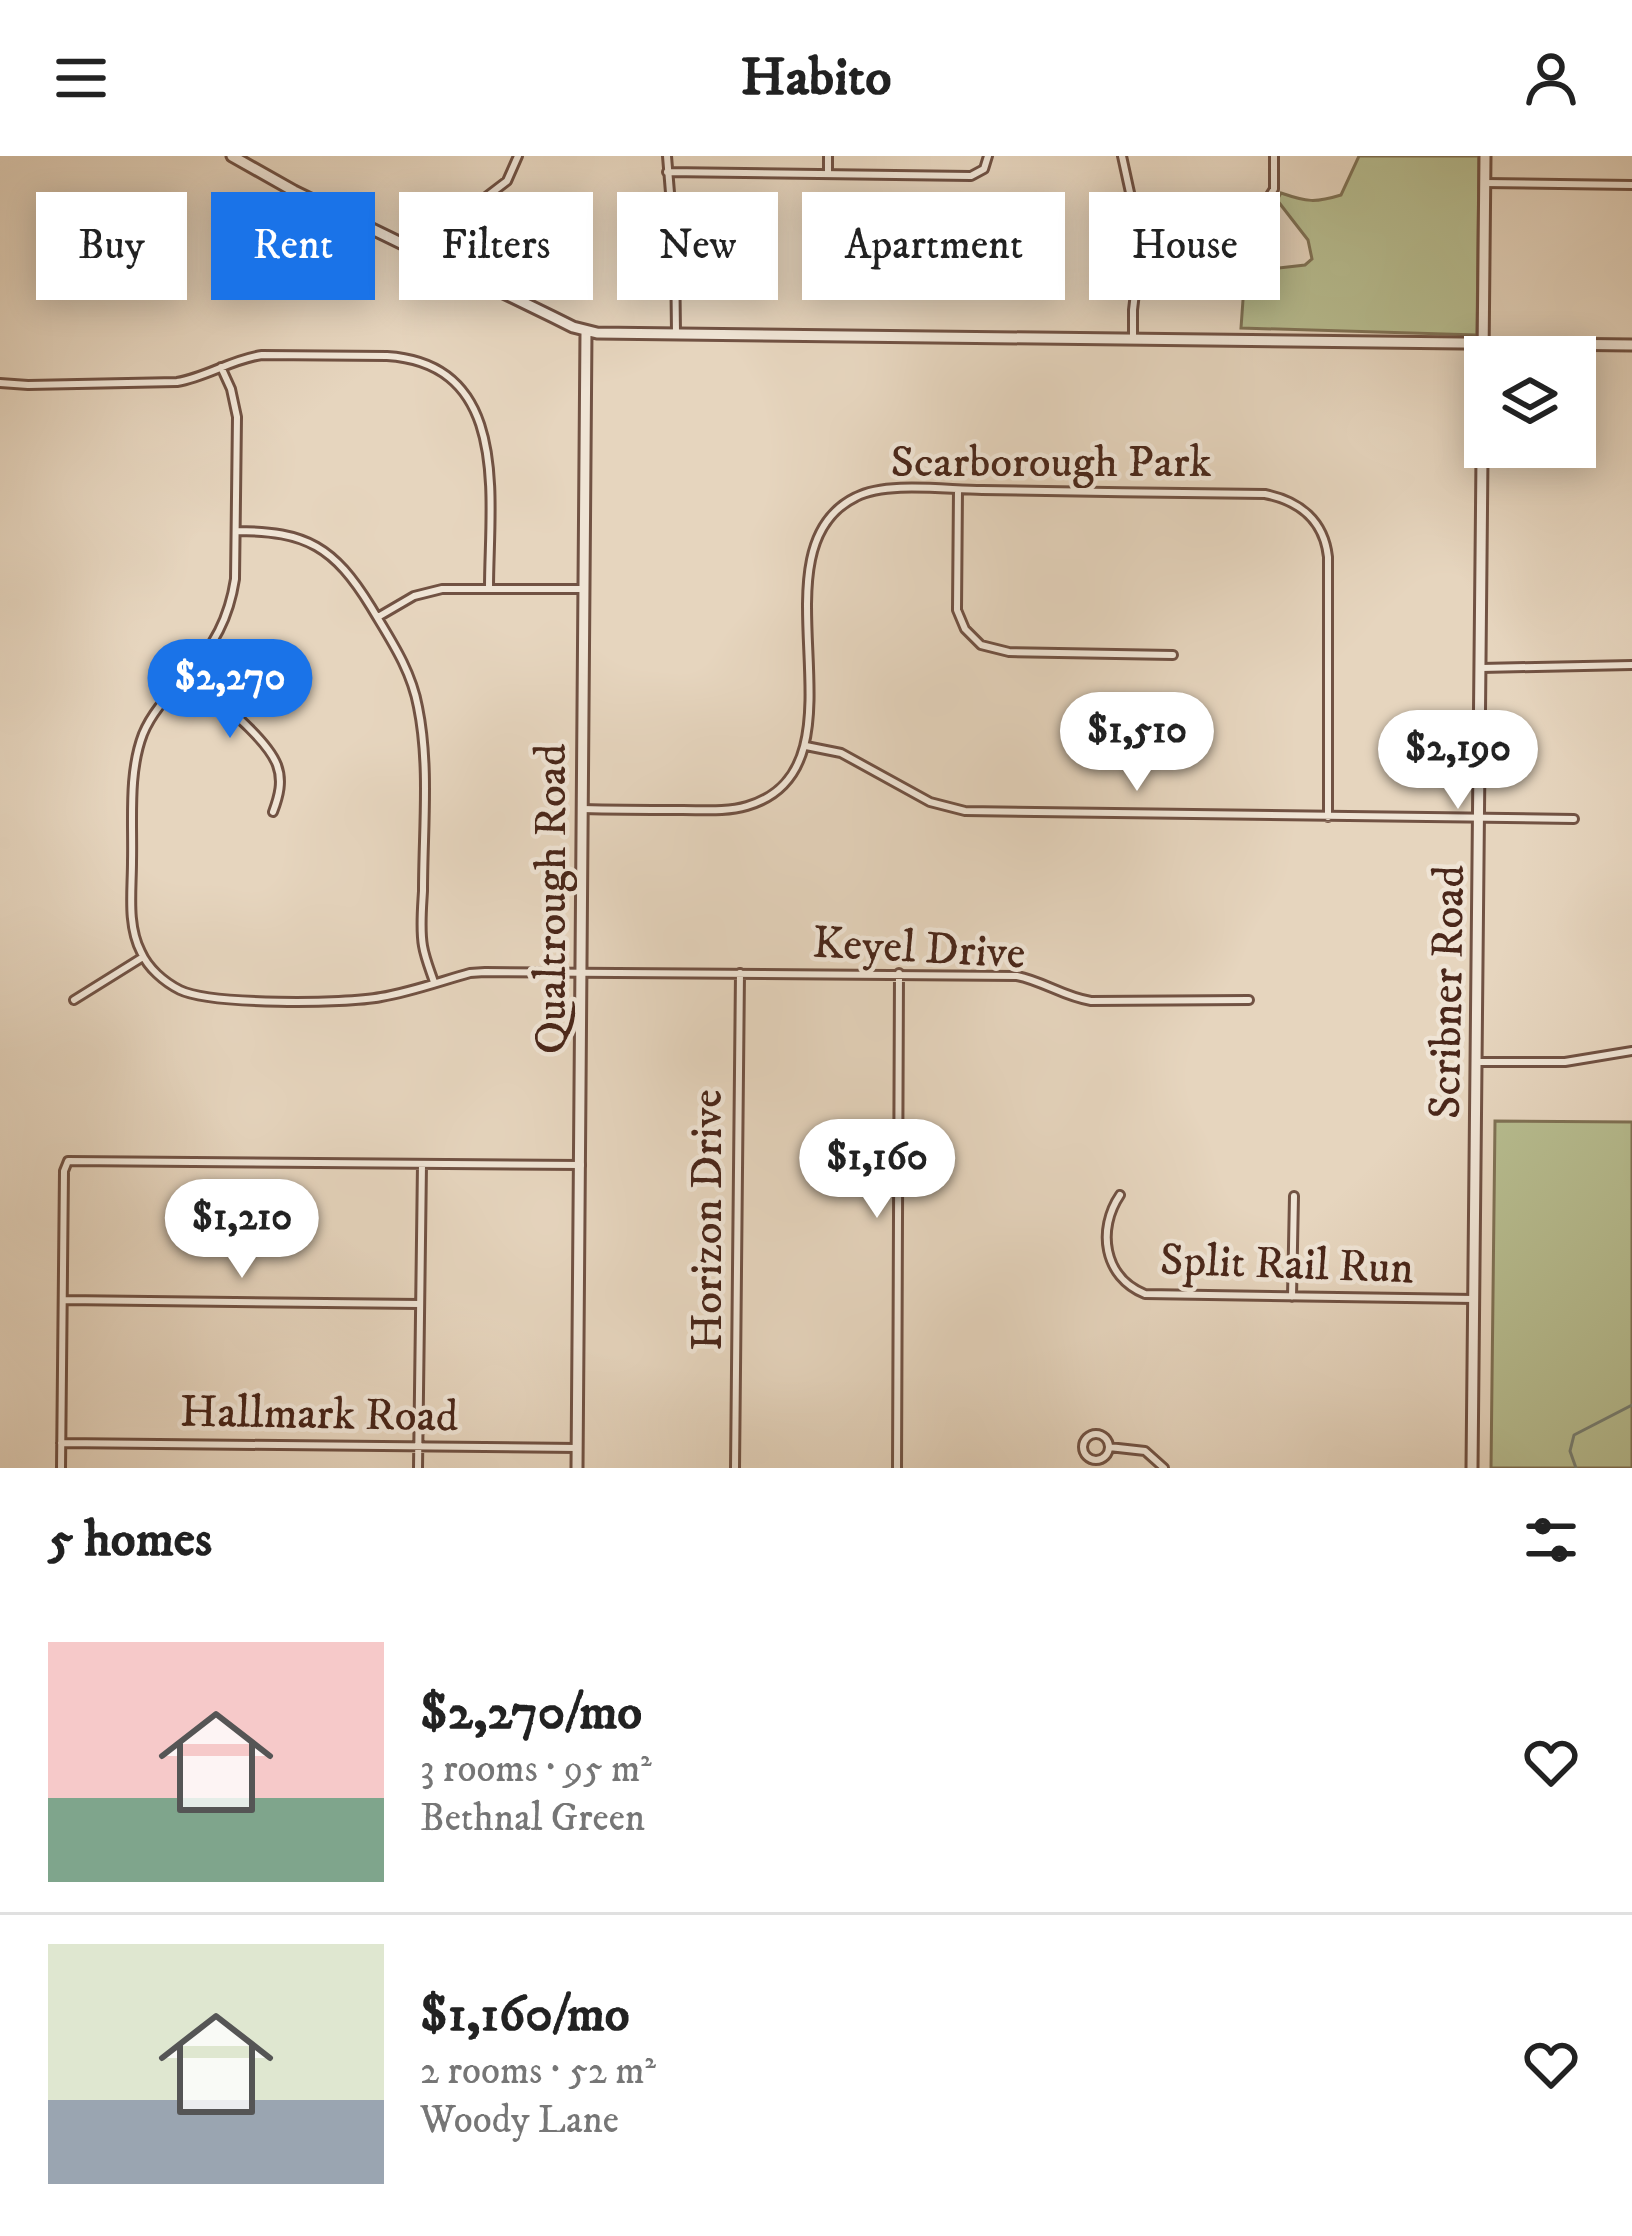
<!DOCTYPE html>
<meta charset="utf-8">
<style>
:root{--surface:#fff;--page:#f2f2f2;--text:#222;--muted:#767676;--line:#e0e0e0;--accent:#1a73e8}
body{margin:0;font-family:"IM FELL DW Pica",serif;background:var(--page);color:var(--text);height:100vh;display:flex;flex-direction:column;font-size:45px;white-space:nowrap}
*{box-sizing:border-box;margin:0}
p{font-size:39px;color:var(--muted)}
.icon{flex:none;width:66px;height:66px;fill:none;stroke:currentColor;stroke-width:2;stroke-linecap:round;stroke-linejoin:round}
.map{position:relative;height:1312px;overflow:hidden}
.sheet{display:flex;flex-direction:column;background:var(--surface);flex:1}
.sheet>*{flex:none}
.guide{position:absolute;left:36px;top:36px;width:1560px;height:108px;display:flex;gap:24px}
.fabs{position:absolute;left:1464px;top:180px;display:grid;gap:24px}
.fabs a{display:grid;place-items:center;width:132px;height:132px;border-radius:0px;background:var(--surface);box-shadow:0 6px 30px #0003;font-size:60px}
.price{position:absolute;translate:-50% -102px;padding:0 27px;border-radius:42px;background:#fff;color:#222;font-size:39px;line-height:78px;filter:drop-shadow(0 3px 6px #0008)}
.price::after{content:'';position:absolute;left:50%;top:72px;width:36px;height:27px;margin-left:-18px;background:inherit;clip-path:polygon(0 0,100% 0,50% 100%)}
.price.current{background:var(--accent);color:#fff}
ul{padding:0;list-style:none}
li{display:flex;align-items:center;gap:36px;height:300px;padding:0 48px}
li+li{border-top:3px solid var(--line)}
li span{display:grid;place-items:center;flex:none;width:336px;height:240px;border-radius:0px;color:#555}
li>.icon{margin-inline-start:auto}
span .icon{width:144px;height:144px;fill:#fffc;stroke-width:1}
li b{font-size:51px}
h2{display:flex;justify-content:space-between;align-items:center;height:144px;padding:0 48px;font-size:51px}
.tag{padding:0 42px;border-radius:0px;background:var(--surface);box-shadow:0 6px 30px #0003;font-size:42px;line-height:108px}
.tag.current{background:var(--accent);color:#fff}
header{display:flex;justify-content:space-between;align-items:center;height:156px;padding:0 48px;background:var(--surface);font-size:54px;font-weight:700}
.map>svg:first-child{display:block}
.green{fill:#b7bd90;stroke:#807255;stroke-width:3}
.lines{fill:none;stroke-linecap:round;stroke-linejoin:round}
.stream{stroke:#787f72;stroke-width:3}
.minor-casing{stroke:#715243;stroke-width:12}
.tertiary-casing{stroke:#715243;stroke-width:15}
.minor{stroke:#efe4d5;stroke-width:6}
.tertiary{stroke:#efe4d5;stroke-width:9}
.labels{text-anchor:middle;stroke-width:9;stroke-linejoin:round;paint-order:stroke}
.street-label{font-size:45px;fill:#4a271a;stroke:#efe4d5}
</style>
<header><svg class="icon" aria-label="menu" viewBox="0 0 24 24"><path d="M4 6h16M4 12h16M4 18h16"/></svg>Habito<svg class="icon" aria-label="person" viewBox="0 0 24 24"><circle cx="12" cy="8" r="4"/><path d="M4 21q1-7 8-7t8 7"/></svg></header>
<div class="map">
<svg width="1632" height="1312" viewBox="0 0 1632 1312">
<rect width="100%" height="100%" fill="#e6d5be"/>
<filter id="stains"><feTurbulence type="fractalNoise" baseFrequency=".00167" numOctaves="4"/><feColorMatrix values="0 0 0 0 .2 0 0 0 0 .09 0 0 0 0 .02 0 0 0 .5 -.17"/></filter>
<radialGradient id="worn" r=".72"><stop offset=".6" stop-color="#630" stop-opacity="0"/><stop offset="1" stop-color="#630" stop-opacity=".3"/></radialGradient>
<path class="green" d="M1359 0H1479L1477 179 1241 172 1245 116 1305 109 1312 103 1308 84 1277 44 1281 37C1307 46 1315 47 1341 39Z
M1495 965 1632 966V1312H1491Z"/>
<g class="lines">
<path class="stream" d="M1576 1312 1570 1295 1574 1279 1632 1249"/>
<g class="minor-casing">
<path id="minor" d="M667 0 675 98 676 176
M828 0V18
M1122 0 1141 87 1133 154V181
M667 16 971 20 984 13 988 0
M1485 27 1632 29
M1133 47 1254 50 1265 47 1274 33V0
M444 107 473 51 507 25 518 0
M221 211 231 233 237 261 235 423C229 462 214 490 187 519 170 538 153 554 143 578 128 617 133 664 132 706 132 735 127 769 141 796 148 812 164 826 180 834 211 849 345 848 381 841 411 836 441 825 470 817L485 816 1017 820C1043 825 1064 841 1091 845L1249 844
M0 227 28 229 177 226C207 221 232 203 262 199L387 200C512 208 489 344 489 432
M958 334 957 454 965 473 981 489 1009 496 1173 499
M236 375C307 375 334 391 371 451 390 483 411 513 418 551 430 610 423 674 423 735 422 753 420 773 423 790 425 802 430 814 434 826
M378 461 414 440 442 433H584
M1481 512 1632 509
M188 518C212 540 266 580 277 609 283 625 279 640 273 656
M806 590 841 597 930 646 965 655 1574 663
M583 653C617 654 650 654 683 654 704 654 727 656 747 650 877 612 745 395 856 341 887 325 947 334 982 334 1076 336 1171 337 1265 338 1300 345 1324 365 1328 401V661
M74 844 143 801
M1476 906H1565L1632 895
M1120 1039C1097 1073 1103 1121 1145 1138L1474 1143
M1292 1141 1294 1040
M64 1144 420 1148
M1083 1291a13 13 0 1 1 26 0a13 13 0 1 1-26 0Z
M61 1287 577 1292
M1109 1291 1145 1295 1164 1312
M61 1312 64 1015 68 1005 581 1009
M418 1312 422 1008
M735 1312 740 817
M897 1312 899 817"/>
</g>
<g class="tertiary-casing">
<path id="tertiary" d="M232 0 294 35 553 161 573 171 597 177 1632 189
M577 1312 586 175
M1472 1312 1485 0"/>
</g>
<use href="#minor" class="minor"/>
<use href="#tertiary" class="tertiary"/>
</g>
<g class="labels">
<g class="street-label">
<text x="1051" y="320">Scarborough Park</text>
<text transform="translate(549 743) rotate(-90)" y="16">Qualtrough Road</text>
<text transform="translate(919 790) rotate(3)" y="16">Keyel Drive</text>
<text transform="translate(1445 836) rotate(-89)" y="16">Scribner Road</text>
<text transform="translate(705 1064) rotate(-90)" y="16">Horizon Drive</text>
<text transform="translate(1287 1106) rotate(2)" y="16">Split Rail Run</text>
<text transform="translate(319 1256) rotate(1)" y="16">Hallmark Road</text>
</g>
</g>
<rect width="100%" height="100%" filter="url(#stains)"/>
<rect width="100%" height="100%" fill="url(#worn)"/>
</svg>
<div class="fabs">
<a><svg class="icon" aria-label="layers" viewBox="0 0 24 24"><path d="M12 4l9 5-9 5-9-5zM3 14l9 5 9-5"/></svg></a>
</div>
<b class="price current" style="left:230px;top:585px">$2,270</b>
<b class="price" style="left:1137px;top:638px">$1,510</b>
<b class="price" style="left:1458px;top:656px">$2,190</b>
<b class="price" style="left:877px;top:1065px">$1,160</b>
<b class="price" style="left:242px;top:1125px">$1,210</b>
<div class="guide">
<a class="tag">Buy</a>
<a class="tag current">Rent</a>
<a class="tag">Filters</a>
<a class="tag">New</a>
<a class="tag">Apartment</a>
<a class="tag">House</a>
</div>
</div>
<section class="sheet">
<h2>5 homes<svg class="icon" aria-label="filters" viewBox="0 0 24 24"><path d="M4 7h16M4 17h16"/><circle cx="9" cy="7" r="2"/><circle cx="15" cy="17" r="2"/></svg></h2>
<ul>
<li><span style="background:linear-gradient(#f6c9c9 65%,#7fa58c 0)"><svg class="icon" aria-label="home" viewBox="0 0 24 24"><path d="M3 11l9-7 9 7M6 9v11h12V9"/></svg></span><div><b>$2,270/mo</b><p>3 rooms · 95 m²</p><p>Bethnal Green</p></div><svg class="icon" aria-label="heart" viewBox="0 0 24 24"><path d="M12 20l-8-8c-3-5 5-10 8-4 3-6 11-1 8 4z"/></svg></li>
<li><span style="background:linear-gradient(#dfe7d0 65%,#9aa5b1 0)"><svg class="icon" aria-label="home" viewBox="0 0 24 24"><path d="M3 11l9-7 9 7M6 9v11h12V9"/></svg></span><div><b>$1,160/mo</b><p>2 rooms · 52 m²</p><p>Woody Lane</p></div><svg class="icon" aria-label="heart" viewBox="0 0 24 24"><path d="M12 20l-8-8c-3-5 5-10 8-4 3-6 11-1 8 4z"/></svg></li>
</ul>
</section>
